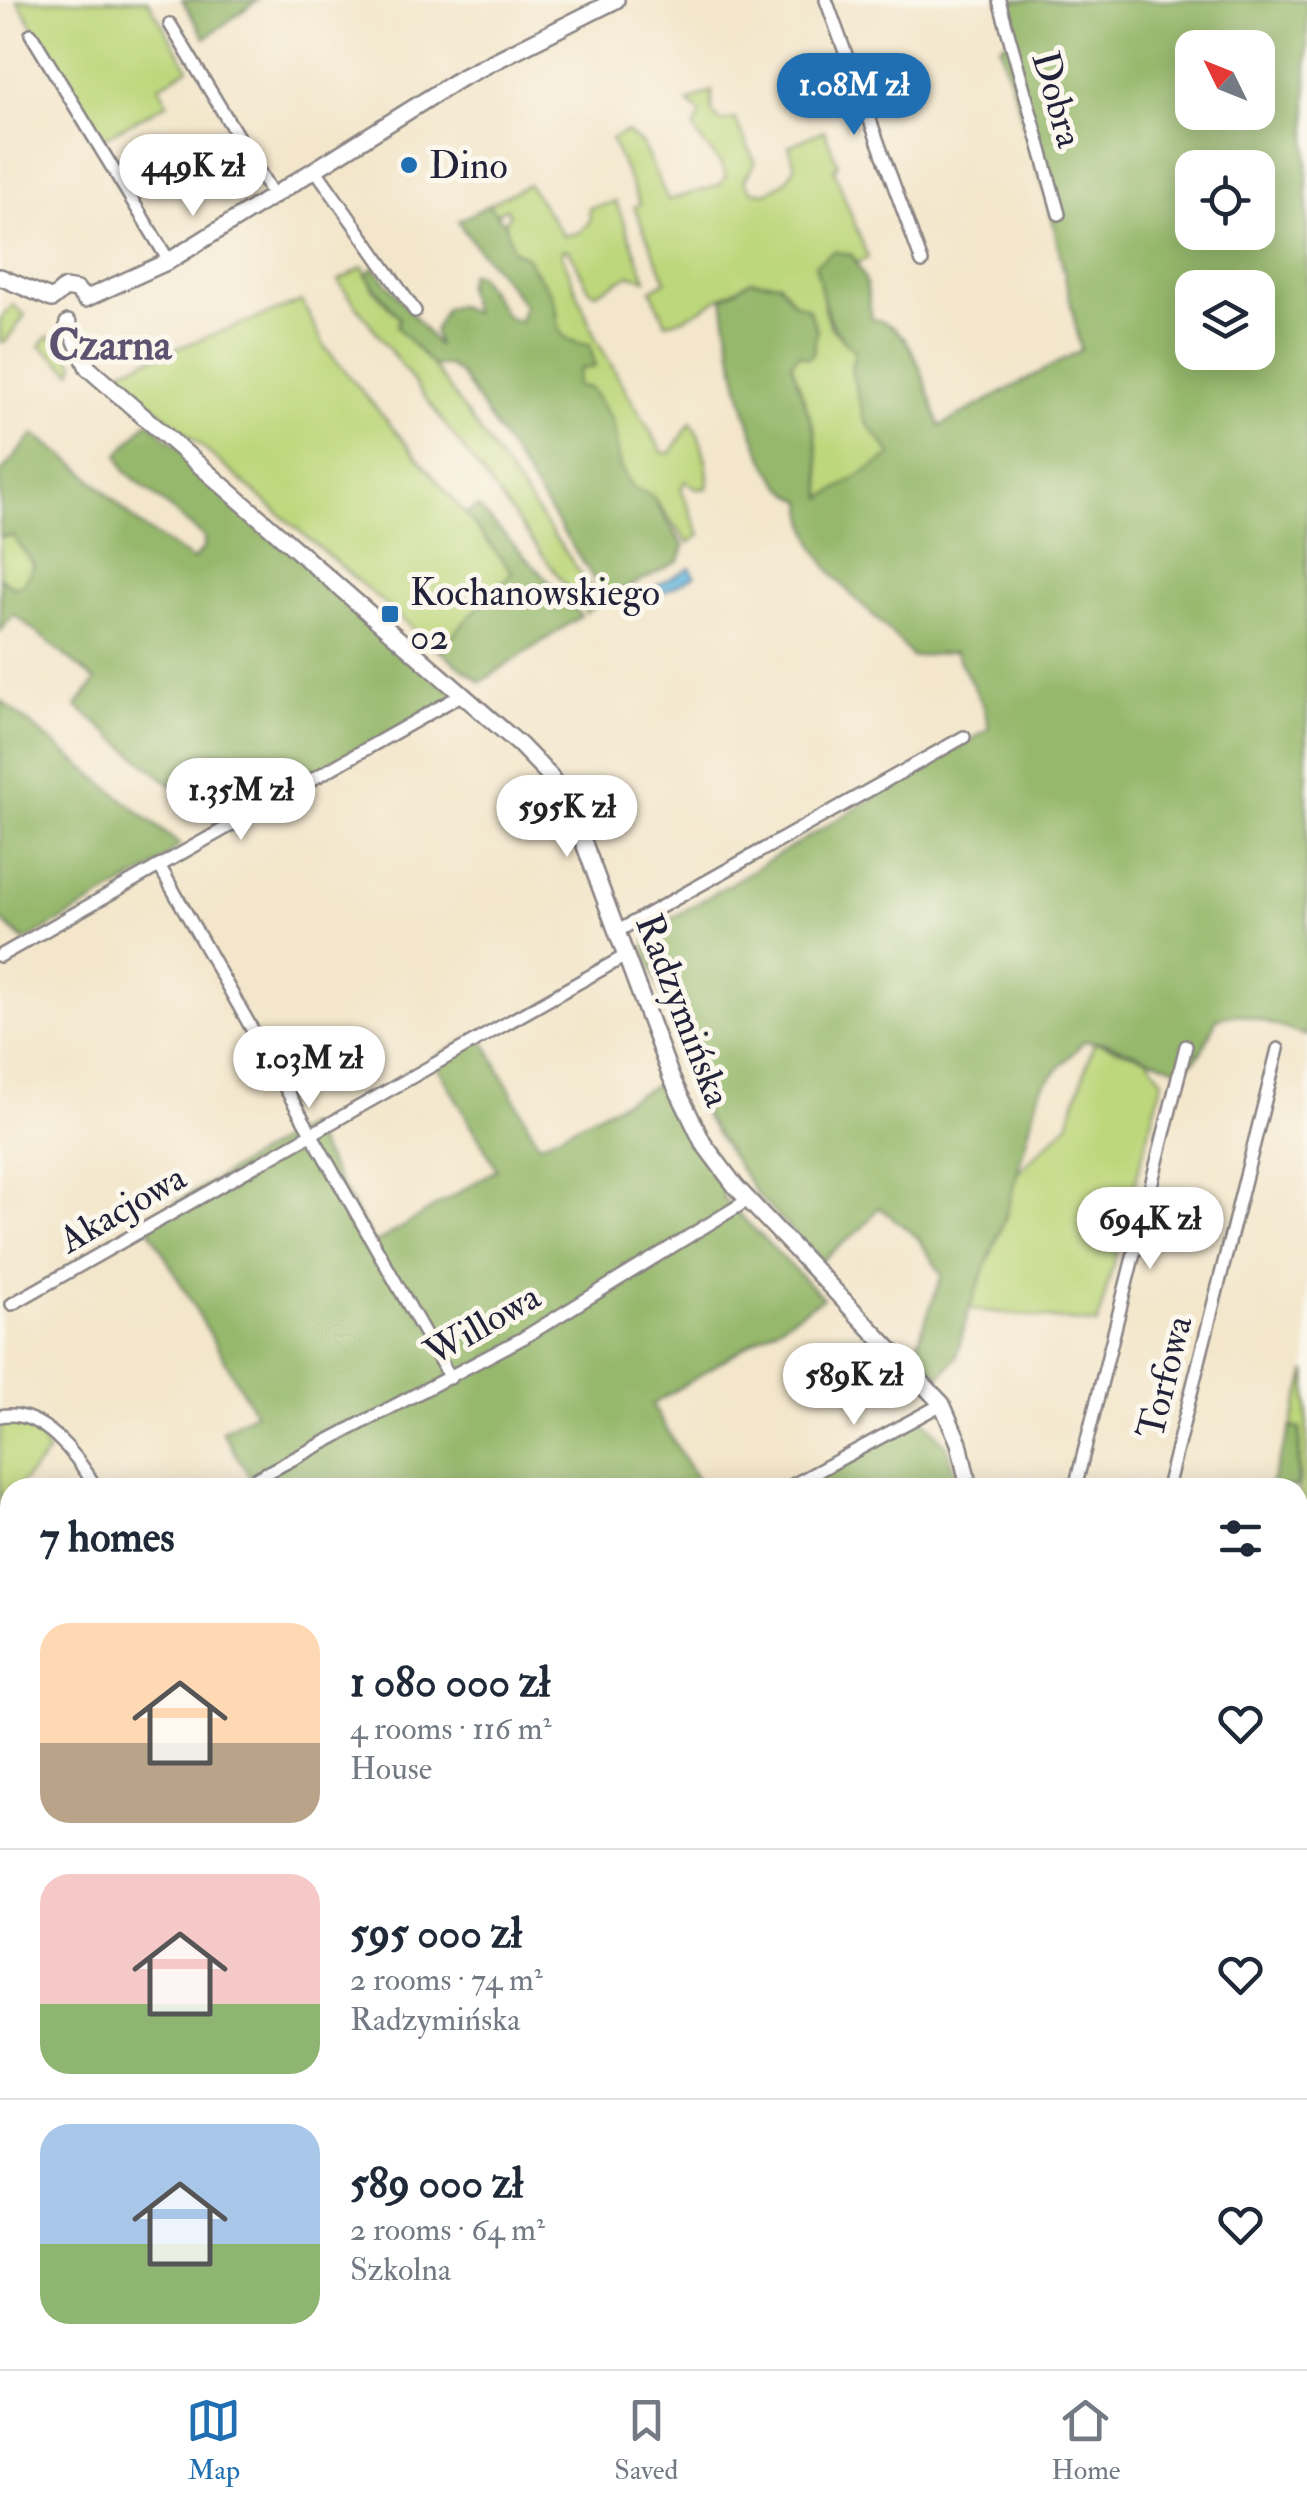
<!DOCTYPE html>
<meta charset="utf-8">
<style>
:root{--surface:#fff;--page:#f2f2f3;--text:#1f2937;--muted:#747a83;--line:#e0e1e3;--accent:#1f6fb2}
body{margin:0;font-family:"IM FELL Double Pica",serif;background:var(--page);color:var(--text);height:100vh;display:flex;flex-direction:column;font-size:38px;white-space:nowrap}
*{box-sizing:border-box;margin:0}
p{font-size:32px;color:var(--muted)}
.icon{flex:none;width:55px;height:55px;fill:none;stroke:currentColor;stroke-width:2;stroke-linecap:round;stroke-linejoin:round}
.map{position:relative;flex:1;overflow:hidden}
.details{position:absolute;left:0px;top:1478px;width:1308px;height:892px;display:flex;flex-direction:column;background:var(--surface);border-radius:30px 30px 0 0;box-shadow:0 5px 25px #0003}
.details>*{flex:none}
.needle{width:65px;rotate:313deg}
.controls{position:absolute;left:1175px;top:30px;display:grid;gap:20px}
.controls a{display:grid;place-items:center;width:100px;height:100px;border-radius:20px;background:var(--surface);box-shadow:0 5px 25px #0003;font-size:50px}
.price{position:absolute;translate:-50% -85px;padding:0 22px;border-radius:35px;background:#fff;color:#222;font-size:32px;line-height:65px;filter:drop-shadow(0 2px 5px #0008)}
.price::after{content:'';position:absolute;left:50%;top:60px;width:30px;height:22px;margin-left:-15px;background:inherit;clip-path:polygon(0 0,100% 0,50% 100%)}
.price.selected{background:var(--accent);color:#fff}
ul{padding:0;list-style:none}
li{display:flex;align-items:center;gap:30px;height:250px;padding:0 40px}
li+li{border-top:2px solid var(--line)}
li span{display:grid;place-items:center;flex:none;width:280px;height:200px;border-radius:30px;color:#555}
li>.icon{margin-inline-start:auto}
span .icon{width:120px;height:120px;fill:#fffc;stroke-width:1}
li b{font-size:42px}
h2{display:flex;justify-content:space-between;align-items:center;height:120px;padding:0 40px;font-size:42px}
.dock{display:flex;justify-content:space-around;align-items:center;height:140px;border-top:2px solid var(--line);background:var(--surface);font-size:28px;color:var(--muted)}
.dock a{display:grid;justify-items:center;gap:5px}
.dock .selected{color:var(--accent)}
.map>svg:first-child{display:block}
.green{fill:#bdd77c;stroke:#707c5c;stroke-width:2.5}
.forest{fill:#96b86c;stroke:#5c6d54;stroke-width:2.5;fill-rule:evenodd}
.water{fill:#5fb2db;stroke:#406a8b;stroke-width:2.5}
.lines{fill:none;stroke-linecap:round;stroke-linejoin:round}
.street-casing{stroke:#8a8483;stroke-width:16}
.secondary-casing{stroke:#8a8483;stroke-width:20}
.street{stroke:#fff;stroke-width:11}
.secondary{stroke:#fff;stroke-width:15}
.poi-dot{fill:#1f6fb2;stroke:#fbf7ec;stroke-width:4}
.labels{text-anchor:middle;stroke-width:10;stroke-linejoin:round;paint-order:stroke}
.street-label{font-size:38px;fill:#22223b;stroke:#fbf7ec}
.poi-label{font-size:38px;fill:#22223b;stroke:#fbf7ec;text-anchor:start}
.quarter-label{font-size:42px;font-weight:bold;fill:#5d5371;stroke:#fbf7ec}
</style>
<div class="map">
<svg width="1307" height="2369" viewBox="0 0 1307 2369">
<rect width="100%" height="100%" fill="#fbf7ec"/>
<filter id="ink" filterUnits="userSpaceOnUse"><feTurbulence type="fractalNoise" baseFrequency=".01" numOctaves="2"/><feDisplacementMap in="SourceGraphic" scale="20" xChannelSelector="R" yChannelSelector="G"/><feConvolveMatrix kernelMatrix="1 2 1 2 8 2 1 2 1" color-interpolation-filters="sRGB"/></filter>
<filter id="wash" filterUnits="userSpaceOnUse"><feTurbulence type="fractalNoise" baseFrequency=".0048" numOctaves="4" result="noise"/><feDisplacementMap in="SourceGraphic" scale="40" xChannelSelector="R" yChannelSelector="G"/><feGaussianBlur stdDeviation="2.25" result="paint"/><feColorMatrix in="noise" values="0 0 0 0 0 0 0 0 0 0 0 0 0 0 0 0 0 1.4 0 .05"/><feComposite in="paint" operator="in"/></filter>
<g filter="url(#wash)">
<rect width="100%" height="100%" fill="#f3e6cb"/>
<path class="green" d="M17 0H148L188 68 159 86 168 103 101 139Z
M712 91V112L720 122 735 119 755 162 744 181 752 191 766 193 787 180 795 166 789 146 824 130 838 164 834 170 868 258 856 263 852 255 824 295V310L831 328 855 350 865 421 892 455 822 499 815 432 791 363 799 354 793 302 779 283C728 277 710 315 666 323L651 290 666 281 634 207 640 204 611 139 626 132 642 144 668 200 720 185 726 176C719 154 702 148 694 129L701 114 688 102Z
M528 184 564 236 580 232 590 221 589 208 616 202 646 279 630 275 596 293 589 289 569 250H562V255L596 339 663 453H671L691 422C701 437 711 470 707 488L697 489 686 481 681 488 700 535 688 543 652 496 632 487 620 467 613 422 575 386C583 354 569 353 558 329 554 319 555 307 552 297 547 284 533 272 527 257L513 250 505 223 510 214 506 208 496 214 488 205Z
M363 267 373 289 399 318 397 327 433 366 601 602 586 613 338 281Z
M302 301 325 347 513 571 438 650 115 372Z
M13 305 25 315 6 341 0 342V319Z
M48 336 64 345 75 364 72 372 40 346Z
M13 536 34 565 23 584 14 587 0 578V537Z
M1094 1042 1147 1058 1163 1080 1097 1324 969 1309 977 1266 989 1258 1005 1218 1015 1175 1068 1124Z
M1307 1371V1571L1299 1564 1300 1430 1291 1427Z
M0 1417H19L42 1439 48 1453 18 1487 10 1488V1505L0 1525Z"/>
<path class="forest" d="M182 0H258L205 38Z
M1006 0H1307V1036L1240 1014 1217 1018C1208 1038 1202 1061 1180 1069L1106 1043 1084 1041 1040 1089 1005 1218 969 1309 956 1357 940 1377 915 1350 942 1275 918 1238 879 1207 862 1228 821 1261 758 1196 705 1117 645 949 649 932 989 729 984 707 955 652 912 657C873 605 806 574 804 501 750 482 730 348 723 298L751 280 779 283 793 302 808 308 817 330 813 354 808 358 799 354 791 363 815 432 823 498 892 455 865 421 851 370 855 351C820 318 827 307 815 264L834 251 852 255 866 282 872 319C916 324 926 390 940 426L1081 350 1049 204 1000 47 1015 33ZM1192 48H1258V112H1192ZM1192 168H1258V232H1192ZM1192 288H1258V352H1192Z
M488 205 505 223 513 250 527 257C533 272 542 279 550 291 567 319 543 339 590 345L595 367 580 369 576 386 590 388 613 422 620 467 632 487 652 496 684 547 679 561 606 598 461 375 448 365 433 366 397 327 399 318 366 275 374 267 438 346 434 331 445 309 456 305 473 313 466 286 469 274 478 275 508 318 520 322 524 306C504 274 477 253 458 221Z
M148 421 461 695 224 829 76 706 96 681 14 614 0 631V578L14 587 23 584 34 565 13 536H0V474L34 434 79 467 142 527 193 560 204 548V537L125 471 118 455Z
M478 507 581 616 481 682 438 650 512 572 465 514Z
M0 700 180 845 152 869 25 941 0 919Z
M480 1033 539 1144 666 1080 712 1171 728 1186 722 1197 823 1298 652 1405 701 1487H246L253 1482 222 1431 255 1413 145 1221 307 1125 374 1244 497 1169 433 1059Z
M922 1417 947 1446 958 1487 788 1488Z
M1291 1427 1300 1429 1297 1487H1269Z
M1298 1518 1299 1564 1307 1571V1808L1298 1807Z
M0 2036 10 2063V2151L0 2142Z
M1298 2093 1307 2094V2369H847L843 2360H1298Z
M10 2261V2358L0 2351V2267Z
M24 2360H154L159 2369H59L55 2364Z
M305 2360H724L728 2369H288Z"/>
<path class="water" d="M690 567 695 576 656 596 651 594 653 588Z"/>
</g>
<g filter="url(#ink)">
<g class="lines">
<g class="street-casing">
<path id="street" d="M826 0 922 262
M999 0 1059 214
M170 24 273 195
M31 34 169 261
M315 169 415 311
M160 867 450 1378
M618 931 964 737
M0 956 463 694
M12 1304 627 955
M0 1416C42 1408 77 1455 96 1488
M238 1488 523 1338 748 1200
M787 1488 942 1404
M1075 1488 1186 1046
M1167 1488 1278 1049
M1298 1710 1307 1711
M1298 2093 1307 2095
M0 2263 10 2258
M378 2360 383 2369"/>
</g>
<g class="secondary-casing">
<path id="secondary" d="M0 277 52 299
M52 299 65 288 77 290 85 299
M85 299 169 261 461 78 616 0
M68 323 88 368 520 745 550 776 572 811 671 1077 703 1143 736 1187 942 1404 959 1443 969 1488
M1298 1904 1307 1905"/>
</g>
<use href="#street" class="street"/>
<use href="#secondary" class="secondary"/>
</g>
</g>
<g class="poi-dot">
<circle cx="409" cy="165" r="10"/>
<rect x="380" y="604" width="20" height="20" rx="5"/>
</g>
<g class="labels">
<g class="street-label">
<text transform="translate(1058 99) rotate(74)" y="13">Dobra</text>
<text transform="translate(684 1010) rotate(69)" y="13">Radzymińska</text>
<text transform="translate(122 1208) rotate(-30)" y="13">Akacjowa</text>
<text transform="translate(482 1324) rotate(-30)" y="13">Willowa</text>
<text transform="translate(1164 1377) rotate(-76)" y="13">Torfowa</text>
</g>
<g class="poi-label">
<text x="429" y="178">Dino</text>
<text x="410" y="605">Kochanowskiego<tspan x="410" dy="44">02</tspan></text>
</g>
<g class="quarter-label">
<text x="110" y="359">Czarna</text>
</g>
</g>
</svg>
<div class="controls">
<a><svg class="needle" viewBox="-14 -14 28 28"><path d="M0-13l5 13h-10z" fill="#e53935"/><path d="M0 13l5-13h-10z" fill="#747a83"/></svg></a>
<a><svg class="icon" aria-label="locate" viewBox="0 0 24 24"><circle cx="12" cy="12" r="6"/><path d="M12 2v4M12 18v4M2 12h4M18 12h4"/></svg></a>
<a><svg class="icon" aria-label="layers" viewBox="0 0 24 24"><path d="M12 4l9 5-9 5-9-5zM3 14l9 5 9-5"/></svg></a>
</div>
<b class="price selected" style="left:854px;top:138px">1.08M zł</b>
<b class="price" style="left:193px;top:219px">449K zł</b>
<b class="price" style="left:241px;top:843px">1.35M zł</b>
<b class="price" style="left:567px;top:860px">595K zł</b>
<b class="price" style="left:309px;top:1111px">1.03M zł</b>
<b class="price" style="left:1150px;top:1272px">694K zł</b>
<b class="price" style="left:854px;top:1428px">589K zł</b>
<section class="details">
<h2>7 homes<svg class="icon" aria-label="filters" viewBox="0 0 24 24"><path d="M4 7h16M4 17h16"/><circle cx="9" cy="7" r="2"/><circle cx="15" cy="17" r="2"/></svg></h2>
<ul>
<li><span style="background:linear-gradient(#ffd9b3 60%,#b9a48a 0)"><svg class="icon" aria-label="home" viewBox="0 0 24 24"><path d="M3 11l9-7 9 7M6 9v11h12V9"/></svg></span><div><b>1 080 000 zł</b><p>4 rooms · 116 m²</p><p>House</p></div><svg class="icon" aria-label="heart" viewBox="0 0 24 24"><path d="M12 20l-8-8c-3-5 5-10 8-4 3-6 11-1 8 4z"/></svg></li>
<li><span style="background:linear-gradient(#f6c9c9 65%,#8fb573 0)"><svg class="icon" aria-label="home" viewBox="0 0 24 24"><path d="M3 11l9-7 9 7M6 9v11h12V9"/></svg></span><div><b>595 000 zł</b><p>2 rooms · 74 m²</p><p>Radzymińska</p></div><svg class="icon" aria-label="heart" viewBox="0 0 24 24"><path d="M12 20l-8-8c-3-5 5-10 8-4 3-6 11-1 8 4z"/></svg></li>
<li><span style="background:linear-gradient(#a9c7e8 60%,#8fb573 0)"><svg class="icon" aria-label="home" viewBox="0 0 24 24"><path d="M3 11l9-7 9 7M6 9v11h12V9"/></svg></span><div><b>589 000 zł</b><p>2 rooms · 64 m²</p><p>Szkolna</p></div><svg class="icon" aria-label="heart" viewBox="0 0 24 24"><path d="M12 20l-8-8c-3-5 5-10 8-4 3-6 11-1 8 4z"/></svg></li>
</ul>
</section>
</div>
<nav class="dock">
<a class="selected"><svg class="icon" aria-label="map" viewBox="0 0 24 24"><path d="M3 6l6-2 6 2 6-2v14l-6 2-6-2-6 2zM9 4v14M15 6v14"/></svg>Map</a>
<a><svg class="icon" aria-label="saved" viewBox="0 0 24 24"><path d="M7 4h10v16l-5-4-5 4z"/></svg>Saved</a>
<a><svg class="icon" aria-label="home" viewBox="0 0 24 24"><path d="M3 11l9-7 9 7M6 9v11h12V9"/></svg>Home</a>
</nav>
